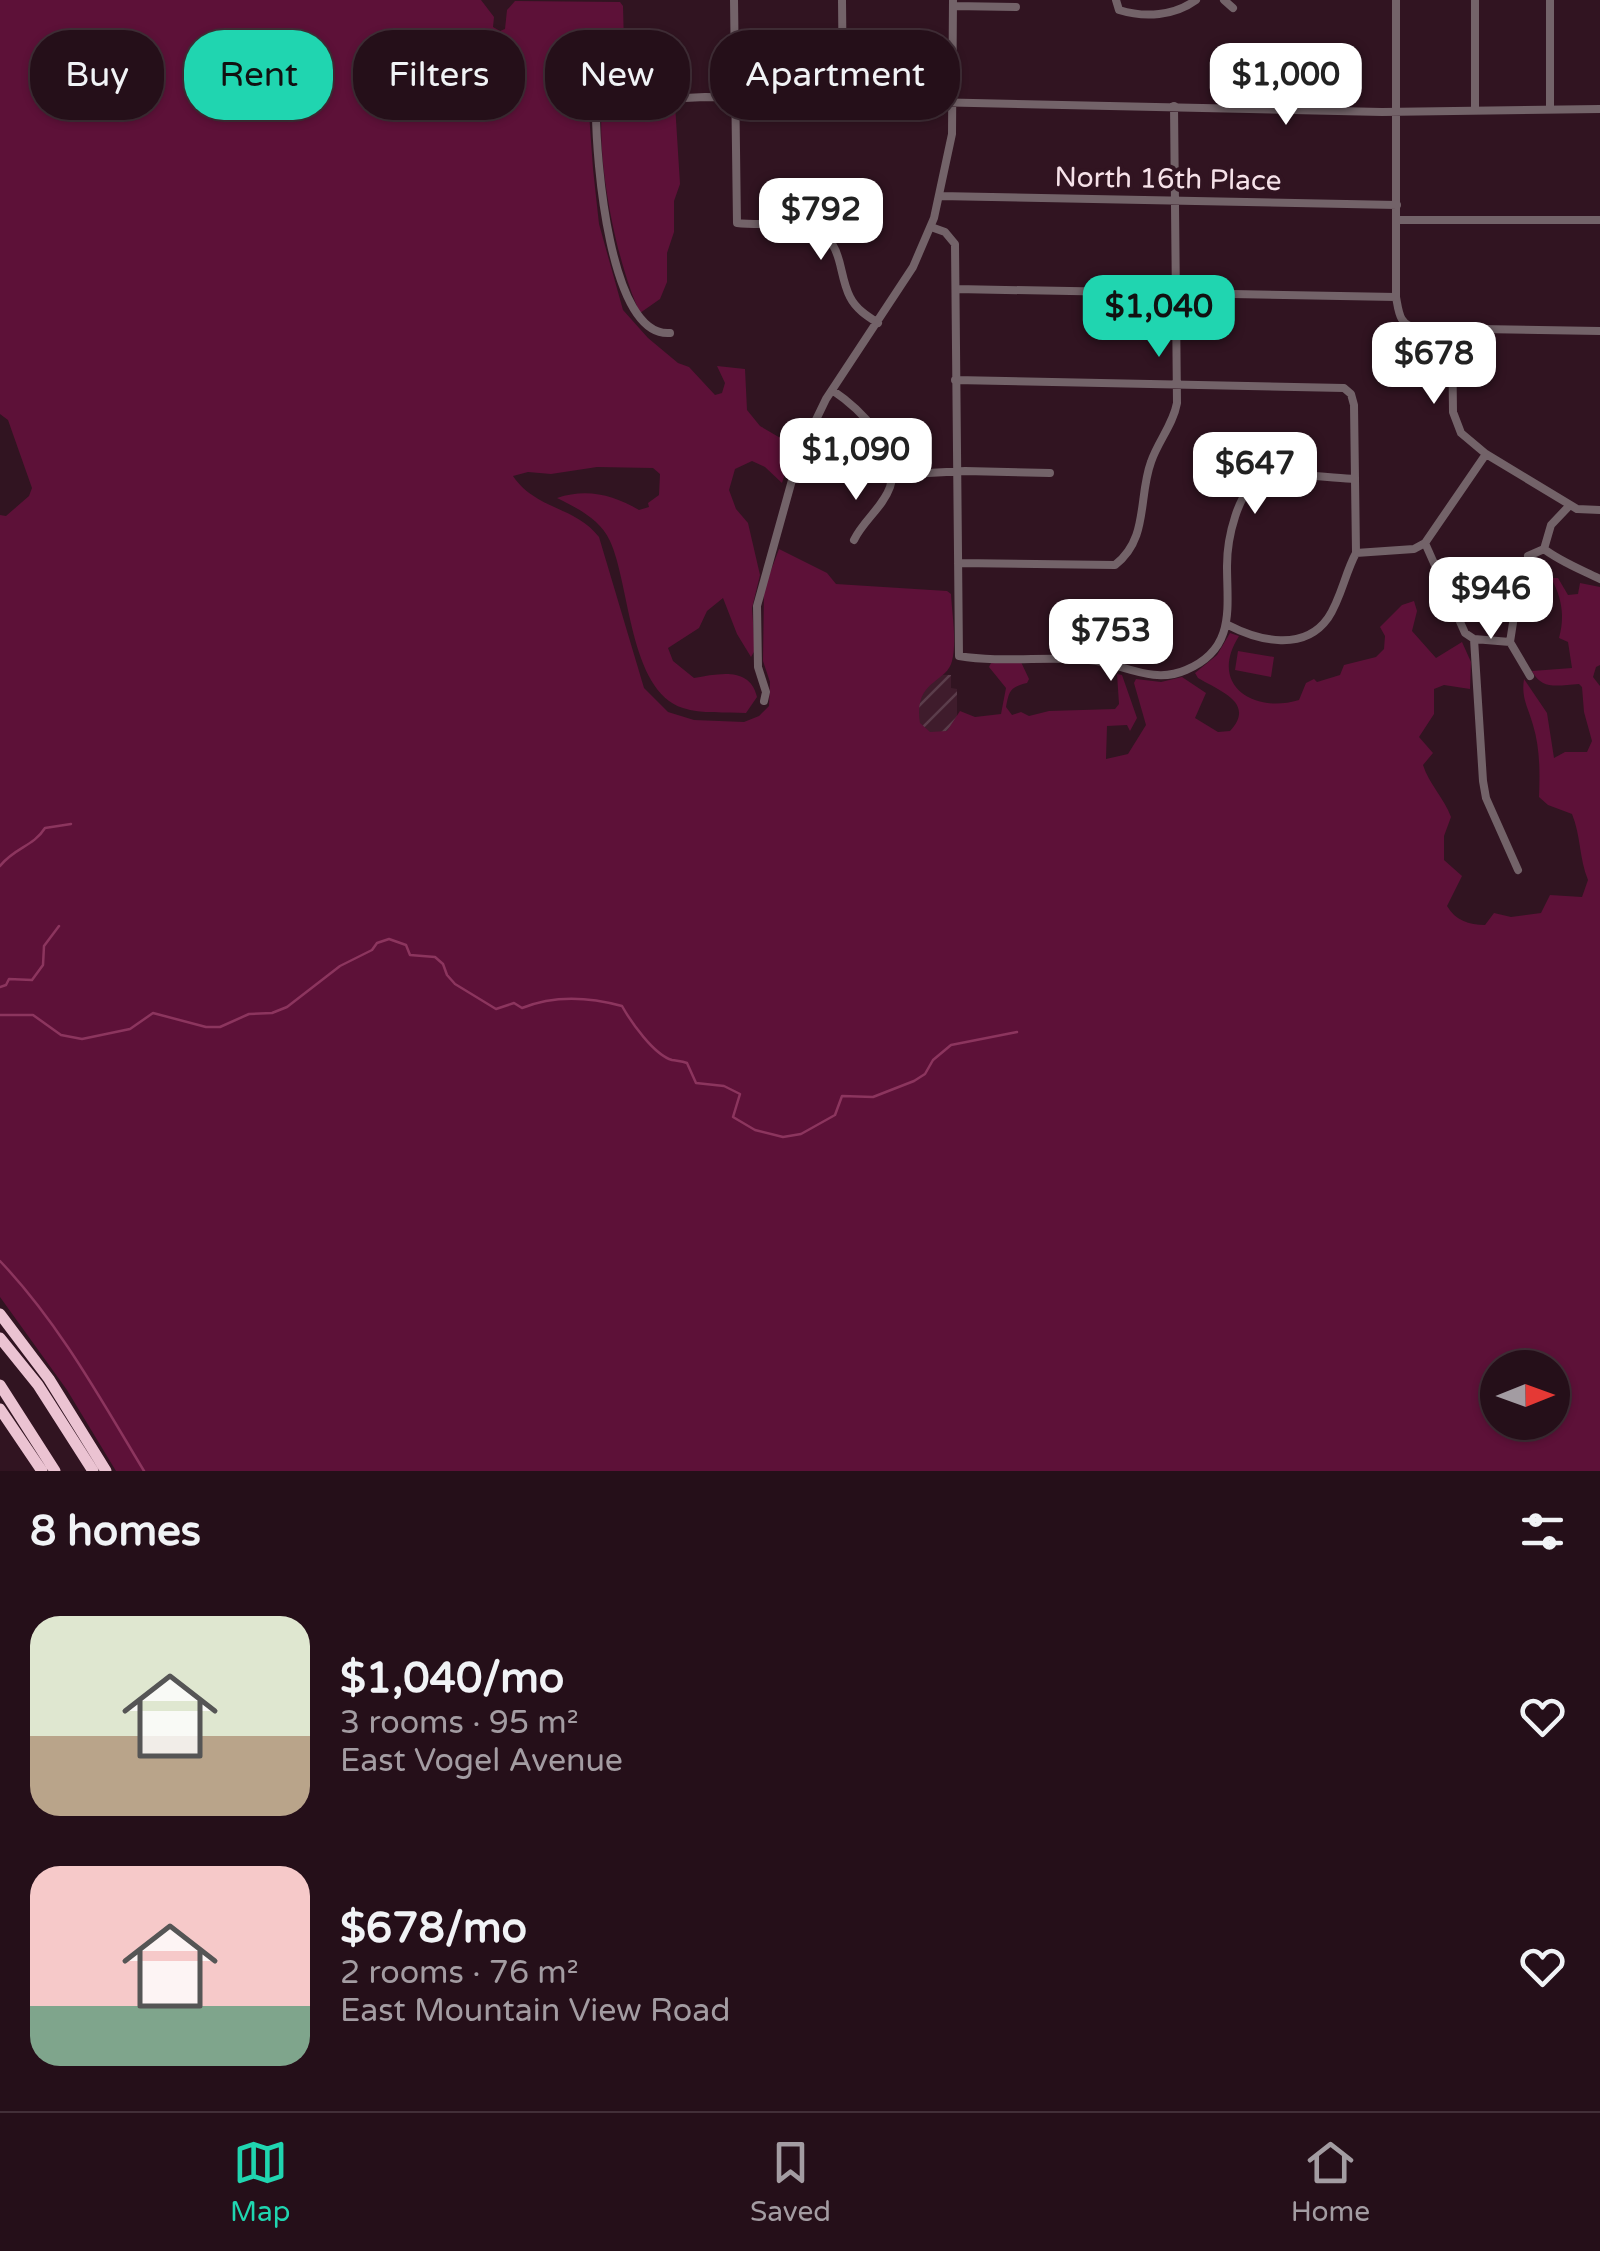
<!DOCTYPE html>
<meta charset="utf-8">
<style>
:root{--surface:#250f19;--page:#2d1822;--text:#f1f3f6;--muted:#a39ca2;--line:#422f38;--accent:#20d5b0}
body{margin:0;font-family:"Varela Round",sans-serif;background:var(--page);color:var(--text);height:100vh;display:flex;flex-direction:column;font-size:38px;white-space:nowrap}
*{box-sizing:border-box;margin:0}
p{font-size:32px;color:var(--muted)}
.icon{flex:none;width:55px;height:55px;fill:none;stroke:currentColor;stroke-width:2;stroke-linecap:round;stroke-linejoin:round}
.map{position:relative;height:1471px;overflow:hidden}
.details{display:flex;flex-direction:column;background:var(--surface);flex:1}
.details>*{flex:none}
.hud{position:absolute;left:30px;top:30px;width:1000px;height:90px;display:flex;gap:20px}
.needle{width:65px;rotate:89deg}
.buttons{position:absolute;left:1480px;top:1350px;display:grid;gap:20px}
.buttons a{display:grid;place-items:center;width:90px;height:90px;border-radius:50%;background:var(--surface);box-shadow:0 2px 8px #0004,0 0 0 2px var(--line);font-size:50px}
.price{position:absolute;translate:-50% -85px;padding:0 22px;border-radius:20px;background:#fff;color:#222;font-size:32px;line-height:65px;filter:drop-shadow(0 2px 5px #0008)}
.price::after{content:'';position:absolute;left:50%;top:60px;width:30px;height:22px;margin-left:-15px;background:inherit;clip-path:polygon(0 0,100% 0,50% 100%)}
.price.current{background:var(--accent);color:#111}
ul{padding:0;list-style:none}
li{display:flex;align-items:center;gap:30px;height:250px;padding:0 30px}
li span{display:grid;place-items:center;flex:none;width:280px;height:200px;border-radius:30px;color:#555}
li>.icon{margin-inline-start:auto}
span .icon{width:120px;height:120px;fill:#fffc;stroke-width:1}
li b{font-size:42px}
h2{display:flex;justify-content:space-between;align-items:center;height:120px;padding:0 30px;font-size:42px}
.tag{padding:0 35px;border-radius:40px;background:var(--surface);box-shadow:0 2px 8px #0004,0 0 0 2px var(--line);font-size:35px;line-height:90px}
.tag.current{background:var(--accent);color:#111}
.tabs{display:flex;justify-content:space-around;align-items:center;height:140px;border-top:2px solid var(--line);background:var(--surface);font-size:28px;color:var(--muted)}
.tabs a{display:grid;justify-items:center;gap:5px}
.tabs .current{color:var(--accent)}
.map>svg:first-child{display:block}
.industrial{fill:url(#industrial-furrows)}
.grass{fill:#5d1138;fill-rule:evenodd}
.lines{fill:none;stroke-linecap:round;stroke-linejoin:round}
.stream{stroke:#8c355e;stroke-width:2.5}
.minor{stroke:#736369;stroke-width:8}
.highway{stroke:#ebc3d2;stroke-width:11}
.labels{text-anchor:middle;stroke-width:8;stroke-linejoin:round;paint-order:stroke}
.street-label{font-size:28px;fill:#f6e2e9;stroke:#311421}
</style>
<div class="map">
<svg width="1600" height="1471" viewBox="0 0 1600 1471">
<defs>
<pattern id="industrial-furrows" width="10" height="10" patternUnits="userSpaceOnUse" patternTransform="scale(2.5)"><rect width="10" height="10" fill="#3f1c2c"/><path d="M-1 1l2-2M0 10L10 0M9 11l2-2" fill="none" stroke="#5b3d4b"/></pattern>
</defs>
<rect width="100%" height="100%" fill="#311421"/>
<path class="industrial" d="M916 674 951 675V688L957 689V741L916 740Z"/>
<path class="grass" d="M0 0H481L494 17 493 27 500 31 505 29 507 10 515 1 620 2 623 6 625 84 636 94 601 96 589 113 593 169 599 224 623 310 648 338 678 363 689 367 715 395 722 393 725 383 717 366 745 369 747 410 760 426 794 446 782 483 765 467 752 461 735 469 729 490 736 509 748 523 760 575 752 608 755 650 751 657 737 634 723 598 707 611 699 628 668 648 673 661 694 678C718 674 750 666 757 697L746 713C726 712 701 714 683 708 629 691 630 584 610 541 600 519 577 508 557 498 587 488 613 495 639 510L649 507 648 503 659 495 660 474 653 468 597 467 551 474 528 472 513 476C536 510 575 506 599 537L644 688 668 712 694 720 744 722 759 716 769 706 770 682 763 661 764 589 779 549 827 573 836 584 947 591 951 594C952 614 957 641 952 661 947 683 913 680 920 723L930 732 947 731 960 711 975 717 1001 714 1006 688 989 667 991 663 1021 662 1029 679 1027 683C1010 687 1009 691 1006 707L1012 715 1021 712 1029 716 1049 711 1115 709 1119 704 1117 674 1122 675 1137 718 1130 731 1127 725 1107 726 1106 759 1128 754 1146 725 1134 683 1136 679 1161 682 1182 677 1206 693 1195 718 1218 732 1230 731C1256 703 1220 691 1198 678L1195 673 1217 655 1230 633 1239 636C1208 685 1253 714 1299 700L1306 683 1314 679 1317 682 1340 675 1344 665 1376 657 1384 649 1385 636 1380 627 1402 605 1414 601 1417 611 1412 631 1436 658 1462 642 1471 662 1470 689 1444 685 1434 689V714L1419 737 1433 753 1423 765C1429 784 1444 798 1451 817L1444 836V860L1462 876 1447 906C1455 920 1469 925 1485 925L1494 913 1511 917 1541 913 1550 895 1582 897 1588 880C1579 858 1581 836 1572 814L1548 805 1539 797C1540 772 1540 748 1533 725 1528 707 1521 698 1524 679L1547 713 1554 758 1565 752H1587L1592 741 1584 712 1582 687 1579 684C1559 685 1542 691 1532 671L1572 668 1568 642 1559 638C1565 616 1562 598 1551 578H1558L1568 595 1578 594 1580 583 1600 587V665L1596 667 1593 677 1600 686V1471H116L67 1390 0 1297V515L6 516 29 496 32 488 8 420 0 414ZM1498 1368H1552V1422H1498Z
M675 104 680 184 674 201V232L667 253V282L660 299 640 313C616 261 597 163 602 107Z
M1238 651 1274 657 1271 677 1235 670Z"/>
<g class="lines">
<path class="stream" d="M0 866C15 847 33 847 45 828L71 824
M0 987 6 985 9 979 32 980 43 965 44 946 59 926
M0 1015H33L61 1035 82 1039 130 1029 153 1013 206 1027H220L249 1014 272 1013 287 1007 340 966 372 950 377 943 389 939 406 945 410 955 435 957 443 964 447 975 455 984 496 1009 514 1003 522 1008C554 995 589 997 622 1006 631 1022 654 1055 672 1060 677 1061 682 1061 687 1063L696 1083 724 1086 740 1094 733 1117 755 1130 783 1137 801 1134 835 1115 842 1096 873 1097 914 1081 925 1074 933 1060 951 1045 1017 1032
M0 1261C59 1323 100 1398 144 1471"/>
<path class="minor" d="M734 0 737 223C760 226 786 221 808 228 846 240 836 269 850 297 856 309 867 316 878 323
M842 0 843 99
M1116 0 1119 10C1145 18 1174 16 1196 0
M1224 0 1233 8
M1475 0V109
M1550 0V109
M953 6 1016 7
M939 196 1397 205
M1397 220H1600
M931 227 945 232 955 244 959 656C1001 663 1046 656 1089 660 1122 663 1152 685 1186 670 1236 649 1227 608 1227 566 1227 541 1237 487 1263 479 1287 471 1330 478 1355 479
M956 289 1396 297C1399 313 1399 325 1417 328L1600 331
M1396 297V0
M1452 330 1453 412 1461 433 1486 454 1577 509 1600 510
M670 333C609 338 596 156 596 112L603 102 705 97 1382 112 1600 109
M955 380 1344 388 1351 394 1354 405 1356 553
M832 390C859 408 903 450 890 487 883 507 863 521 854 540
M891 475 965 471 1050 473
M1570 505 1551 525 1544 549C1561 562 1582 570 1600 579
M1425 543 1465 633 1474 639 1483 781 1486 798 1518 870
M1356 553 1414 549 1425 543 1486 454
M1528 556 1544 549
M958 563 1115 565C1149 539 1138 497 1151 462 1158 441 1173 425 1177 403L1174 106
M1517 597 1510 642 1530 676
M1228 625C1259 641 1304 652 1328 618 1341 599 1345 573 1356 553
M1474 639 1510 642
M764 701 766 692 758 667 757 606 799 455 826 399 913 267 934 218 952 134 953 0"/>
<path class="highway" d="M0 1314 49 1379 106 1471
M0 1338 38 1385 93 1471
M0 1385 55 1471
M0 1409 42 1471"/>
</g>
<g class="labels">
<g class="street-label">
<text transform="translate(1168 178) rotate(1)" y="10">North 16th Place</text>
</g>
</g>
</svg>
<div class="buttons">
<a><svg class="needle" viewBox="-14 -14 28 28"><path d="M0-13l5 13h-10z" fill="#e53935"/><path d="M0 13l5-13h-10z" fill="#a39ca2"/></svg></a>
</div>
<b class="price" style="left:1286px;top:128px">$1,000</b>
<b class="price" style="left:821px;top:263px">$792</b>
<b class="price current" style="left:1159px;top:360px">$1,040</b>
<b class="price" style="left:1434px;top:407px">$678</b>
<b class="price" style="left:856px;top:503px">$1,090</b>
<b class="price" style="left:1255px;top:517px">$647</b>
<b class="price" style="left:1491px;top:642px">$946</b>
<b class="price" style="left:1111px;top:684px">$753</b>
<div class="hud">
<a class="tag">Buy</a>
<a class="tag current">Rent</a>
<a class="tag">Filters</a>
<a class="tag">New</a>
<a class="tag">Apartment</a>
</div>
</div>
<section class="details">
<h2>8 homes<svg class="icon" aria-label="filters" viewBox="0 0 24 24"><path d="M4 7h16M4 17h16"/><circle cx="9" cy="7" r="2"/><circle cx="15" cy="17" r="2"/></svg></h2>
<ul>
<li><span style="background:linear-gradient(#dfe7d0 60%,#b9a48a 0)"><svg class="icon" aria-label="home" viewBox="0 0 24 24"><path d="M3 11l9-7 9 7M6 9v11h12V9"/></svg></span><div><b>$1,040/mo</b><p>3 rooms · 95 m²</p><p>East Vogel Avenue</p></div><svg class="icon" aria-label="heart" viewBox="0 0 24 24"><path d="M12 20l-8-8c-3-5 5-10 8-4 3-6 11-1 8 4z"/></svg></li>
<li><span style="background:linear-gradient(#f6c9c9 70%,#7fa58c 0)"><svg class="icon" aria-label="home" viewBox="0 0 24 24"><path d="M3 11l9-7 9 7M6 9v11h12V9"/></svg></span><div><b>$678/mo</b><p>2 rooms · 76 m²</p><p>East Mountain View Road</p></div><svg class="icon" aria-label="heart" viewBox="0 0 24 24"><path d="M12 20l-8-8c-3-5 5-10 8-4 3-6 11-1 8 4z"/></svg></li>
</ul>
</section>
<nav class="tabs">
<a class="current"><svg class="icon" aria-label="map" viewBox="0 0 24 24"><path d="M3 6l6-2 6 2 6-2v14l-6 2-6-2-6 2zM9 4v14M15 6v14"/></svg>Map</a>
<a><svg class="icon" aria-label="saved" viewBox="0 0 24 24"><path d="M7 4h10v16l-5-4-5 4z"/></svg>Saved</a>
<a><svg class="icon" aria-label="home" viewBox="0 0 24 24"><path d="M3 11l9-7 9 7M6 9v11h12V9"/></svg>Home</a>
</nav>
